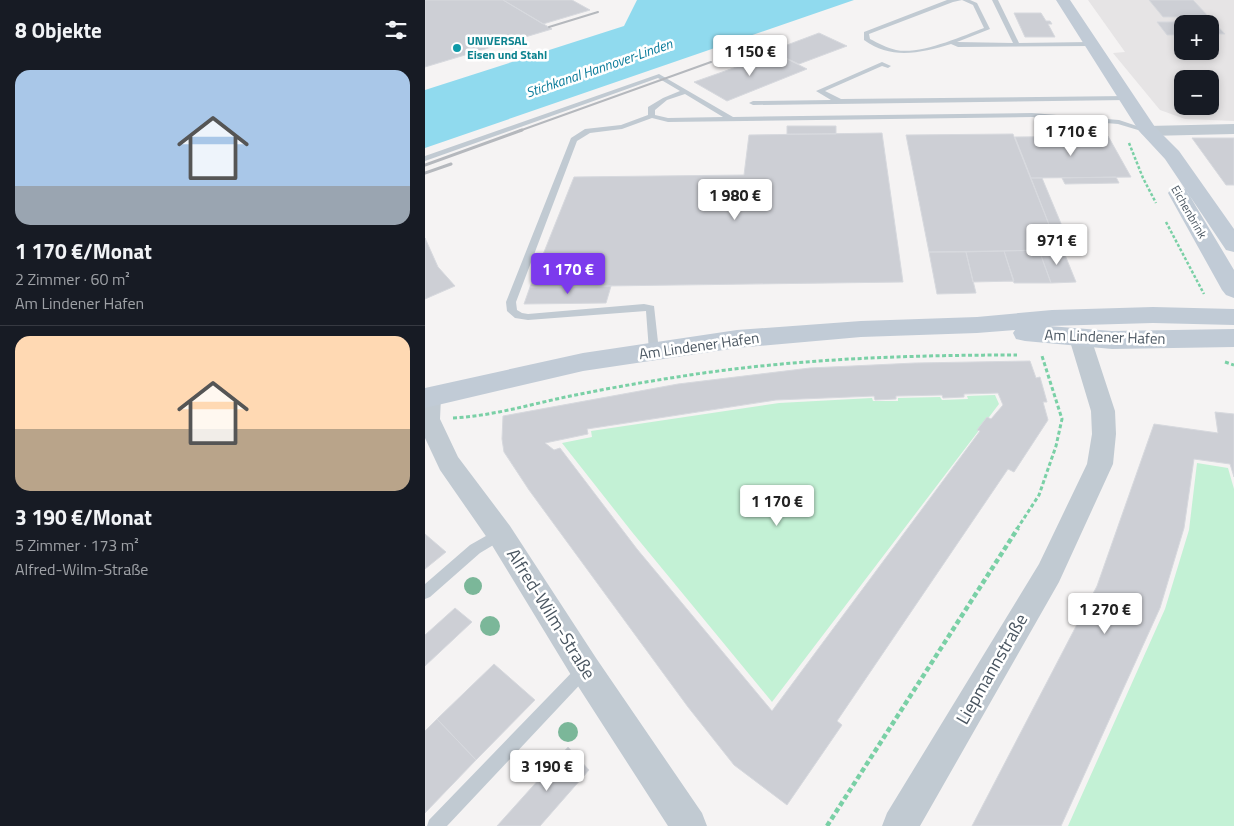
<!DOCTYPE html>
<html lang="de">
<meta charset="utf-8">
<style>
:root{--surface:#171b24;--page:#242831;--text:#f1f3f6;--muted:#9ea1a6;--line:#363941;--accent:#7c3aed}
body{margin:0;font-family:"Titillium Web",sans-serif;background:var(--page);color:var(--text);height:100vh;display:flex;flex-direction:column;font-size:19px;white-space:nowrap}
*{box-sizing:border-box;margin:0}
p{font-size:16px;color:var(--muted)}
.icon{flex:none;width:28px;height:28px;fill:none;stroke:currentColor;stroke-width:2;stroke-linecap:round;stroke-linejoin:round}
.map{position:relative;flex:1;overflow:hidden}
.side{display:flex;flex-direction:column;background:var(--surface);width:425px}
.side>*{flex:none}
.fabs{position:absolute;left:749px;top:15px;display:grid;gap:10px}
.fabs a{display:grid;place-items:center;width:45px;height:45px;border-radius:10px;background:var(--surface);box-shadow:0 2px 8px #0003;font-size:25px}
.price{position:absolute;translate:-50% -42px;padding:0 11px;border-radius:5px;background:#fff;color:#222;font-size:16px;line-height:32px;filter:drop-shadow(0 1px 2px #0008)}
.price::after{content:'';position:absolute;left:50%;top:30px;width:15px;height:11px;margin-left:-8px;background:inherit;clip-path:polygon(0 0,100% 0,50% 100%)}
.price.current{background:var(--accent);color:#fff}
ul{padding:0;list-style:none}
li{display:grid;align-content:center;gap:10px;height:265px;padding:0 15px}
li+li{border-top:1px solid var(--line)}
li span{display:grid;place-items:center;height:155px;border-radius:15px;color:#555}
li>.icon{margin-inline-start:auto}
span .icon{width:90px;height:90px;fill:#fffc;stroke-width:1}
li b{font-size:21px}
h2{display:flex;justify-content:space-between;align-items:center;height:60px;padding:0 15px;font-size:21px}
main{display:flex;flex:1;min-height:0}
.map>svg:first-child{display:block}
.education{fill:#e6e4e5;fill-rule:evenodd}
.green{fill:#c3f1d5}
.water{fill:#90daee}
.building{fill:#cdcfd5;stroke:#d7d9de;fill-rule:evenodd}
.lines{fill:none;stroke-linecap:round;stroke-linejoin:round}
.path-far2{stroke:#7ad0a6;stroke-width:2.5;stroke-dasharray:3 2;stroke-linecap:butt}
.path-far1{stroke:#7ad0a6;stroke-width:3;stroke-dasharray:4 2.5;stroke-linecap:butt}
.path{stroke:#7ad0a6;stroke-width:4.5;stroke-dasharray:5 3;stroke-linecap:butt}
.lane{fill:#c1cad2;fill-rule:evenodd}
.street{fill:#c1cad2;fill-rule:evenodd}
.secondary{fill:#c1cbd6;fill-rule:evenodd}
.rail-far1{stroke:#b5b8bd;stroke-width:2}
.rail{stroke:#b5b8bd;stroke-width:3}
.tree{fill:#7bb799}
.culture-dot{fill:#0f9aa8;stroke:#fff;stroke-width:2}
.labels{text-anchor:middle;stroke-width:5;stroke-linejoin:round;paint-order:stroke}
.far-culture-label{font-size:12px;font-weight:bold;fill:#0d838f;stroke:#fff;text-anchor:start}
.far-street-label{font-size:12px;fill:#4a5661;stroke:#fff}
.far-water-label{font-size:14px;font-style:italic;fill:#0c7c9b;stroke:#fff}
.street-label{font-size:15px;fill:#4a5661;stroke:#fff}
.near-street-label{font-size:18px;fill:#4a5661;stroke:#fff}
</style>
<main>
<section class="side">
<h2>8 Objekte<svg class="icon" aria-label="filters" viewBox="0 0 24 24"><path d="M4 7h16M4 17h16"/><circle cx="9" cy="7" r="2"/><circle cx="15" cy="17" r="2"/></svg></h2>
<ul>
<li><span style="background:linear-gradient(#a9c7e8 75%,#9aa5b1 0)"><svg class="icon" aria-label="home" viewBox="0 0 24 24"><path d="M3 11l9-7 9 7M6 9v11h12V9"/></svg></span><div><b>1 170 €/Monat</b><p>2 Zimmer · 60 m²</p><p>Am Lindener Hafen</p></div></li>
<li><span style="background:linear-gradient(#ffd9b3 60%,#b9a48a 0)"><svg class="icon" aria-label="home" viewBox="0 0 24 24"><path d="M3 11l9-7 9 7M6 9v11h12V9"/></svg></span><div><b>3 190 €/Monat</b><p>5 Zimmer · 173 m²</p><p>Alfred-Wilm-Straße</p></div></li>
</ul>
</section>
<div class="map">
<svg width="809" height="826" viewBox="0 0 809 826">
<rect width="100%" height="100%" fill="#f5f3f3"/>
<path class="education" d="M663 0H809V121L760 119 735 110 688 53 700 52ZM758 24H785V51H758ZM758 79H785V106H758Z"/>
<path class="green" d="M570 395 574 404 347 702 207 532 137 443 167 437 166 431 354 403 447 398 448 401H473V398L515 397 517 400 543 399 542 396Z
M772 463 803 468 809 489V826H643L740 609 764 530Z"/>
<path class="water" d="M212 0H429L0 148V90L199 26Z"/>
<path class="building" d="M0 0H78L127 29 0 67Z
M78 0H147L165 10 118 24Z
M724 0H768L784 17H738Z
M589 13H616L621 21H625L627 24H623L630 37H600Z
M759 17H784L800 34H785V24H758V35H742L732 22H763Z
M394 33 422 46 374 64 346 51Z
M346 51 382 69 302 101 269 82 348 54Z
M362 126H411V134H362Z
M457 133 478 282 105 287 149 177 319 175 324 135Z
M588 134 634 250 504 252 481 135Z
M683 136 706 177 606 178 590 137Z
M767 138H809V185H801Z
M691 177 694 183 640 184 637 178Z
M606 178H617L647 250H634Z
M0 238 13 267 30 286 0 299Z
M614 250H638L651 282 626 283Z
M614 250 626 283H589L579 251Z
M579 251 589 281 548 282 541 252Z
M504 252H541L551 293 512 294Z
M186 286 181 303 99 304 105 287Z
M605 361 611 378 615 377 622 402H618L623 420 589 472 583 469 412 721 417 725 362 805 309 765 263 707 104 490 79 452 77 439 78 416 253 384 385 368 490 363ZM573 393 578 405 566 419 562 417 552 430 555 431 347 711 212 549 135 448 129 450 120 443 163 434 162 429 351 400 449 396 450 400 471 399V396L517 395 518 398 539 397V394Z
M790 412 809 414V477L805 464 769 459 759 528 735 608 636 826H547L672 586 729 424 793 433Z
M0 534 21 552 0 569Z
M30 608 47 622 0 666V635Z
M69 664 110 700 51 760 12 719Z
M12 719 51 760 0 813V731Z
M143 747 164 770 115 826H72Z"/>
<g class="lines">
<path class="path-far2" d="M704 143 718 178 731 203
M741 222 779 294"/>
<path class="path-far1" d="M800 362 809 365
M28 418C65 416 100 406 136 398 174 390 213 383 252 377 364 359 478 355 592 355
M592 529 614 495 631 446 637 419 617 356"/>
<path class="path" d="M402 826 593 528"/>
<path class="lane" d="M522 0H537L528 2 444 34 445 39C453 43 462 48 471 50 495 55 535 37 559 28L548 5 537 0H545L552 3 565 29 532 42 588 43 567 0H573L594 43 665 42 668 44 665 46 533 47 526 44C496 53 466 60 439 40V32Z
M457 62 466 66 463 68 457 66 400 91 416 99 702 96 705 98 702 100 328 105 324 103 328 101 406 100 391 91Z
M234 74 308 117 607 113 694 120 727 131 723 133 693 124 607 117 243 122 227 118 197 129 165 133 152 141 91 302 92 310 97 313 103 314 219 304 229 306 234 351 229 355 224 351 221 311 103 320 90 318 82 311 81 302 146 138 160 129 196 125 223 115V107L238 98 255 91 233 78 0 161V156ZM260 94 298 117 243 118 230 115V110L242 100Z
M75 528 80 530 81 534 80 538 55 553 5 597 0 599V584L45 545Z
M159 663 164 665 166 670 164 675 22 826H2L4 820 154 665Z"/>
<path class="street" d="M809 124V134L723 136 717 134 715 131 717 128 723 126Z
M655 331 663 333 666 338 690 411 691 434 688 464 634 582 495 826H457L462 813 614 564 662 464 667 434 666 411 644 338 647 333Z
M4 388 12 391 16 397 15 419 33 457 85 526 171 658 277 813 282 826H243L149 680 65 542 15 470 0 438V390Z"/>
<path class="secondary" d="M631 0H645L730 127 754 151 809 229V252L801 250 740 159 714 131Z
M753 187 760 189 763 193 809 270V298L801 295 797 290 743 193 746 189Z
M728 307 809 309V325L728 323 624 326 687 331 809 329V347L687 349 600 341 591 339 588 333 590 330 552 333 436 337 312 348 158 371 0 408V388L158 353 312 330 436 321 552 317 627 310Z"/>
<path class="rail-far1" d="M124 27 173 12
M94 131 286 62"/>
<path class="rail" d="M0 165 97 130
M0 173 26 164"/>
</g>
<g class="tree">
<circle cx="48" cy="586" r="9"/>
<circle cx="65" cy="626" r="10"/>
<circle cx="143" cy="732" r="10"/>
</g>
<circle class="culture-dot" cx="32" cy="48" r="5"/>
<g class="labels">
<g class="far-culture-label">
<text x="42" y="45">UNIVERSAL<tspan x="42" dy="14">Eisen und Stahl</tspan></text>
</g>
<g class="far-street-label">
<text transform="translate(764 212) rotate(60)" y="4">Eichenbrink</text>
</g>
<g class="far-water-label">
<text transform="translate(174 68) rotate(-19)" y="5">Stichkanal Hannover-Linden</text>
</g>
<g class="street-label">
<text transform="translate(680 337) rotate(2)" y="5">Am Lindener Hafen</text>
<text transform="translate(274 346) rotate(-8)" y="5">Am Lindener Hafen</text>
</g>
<g class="near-street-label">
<text transform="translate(126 614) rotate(58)" y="6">Alfred-Wilm-Straße</text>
<text transform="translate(567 669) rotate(-60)" y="6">Liepmannstraße</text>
</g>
</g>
</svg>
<div class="fabs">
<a>+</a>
<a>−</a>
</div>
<b class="price" style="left:325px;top:77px">1 150 €</b>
<b class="price" style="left:646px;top:157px">1 710 €</b>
<b class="price" style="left:310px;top:221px">1 980 €</b>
<b class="price" style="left:632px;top:266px">971 €</b>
<b class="price current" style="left:143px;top:295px">1 170 €</b>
<b class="price" style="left:352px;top:527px">1 170 €</b>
<b class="price" style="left:680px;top:635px">1 270 €</b>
<b class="price" style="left:122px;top:792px">3 190 €</b>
</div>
</main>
